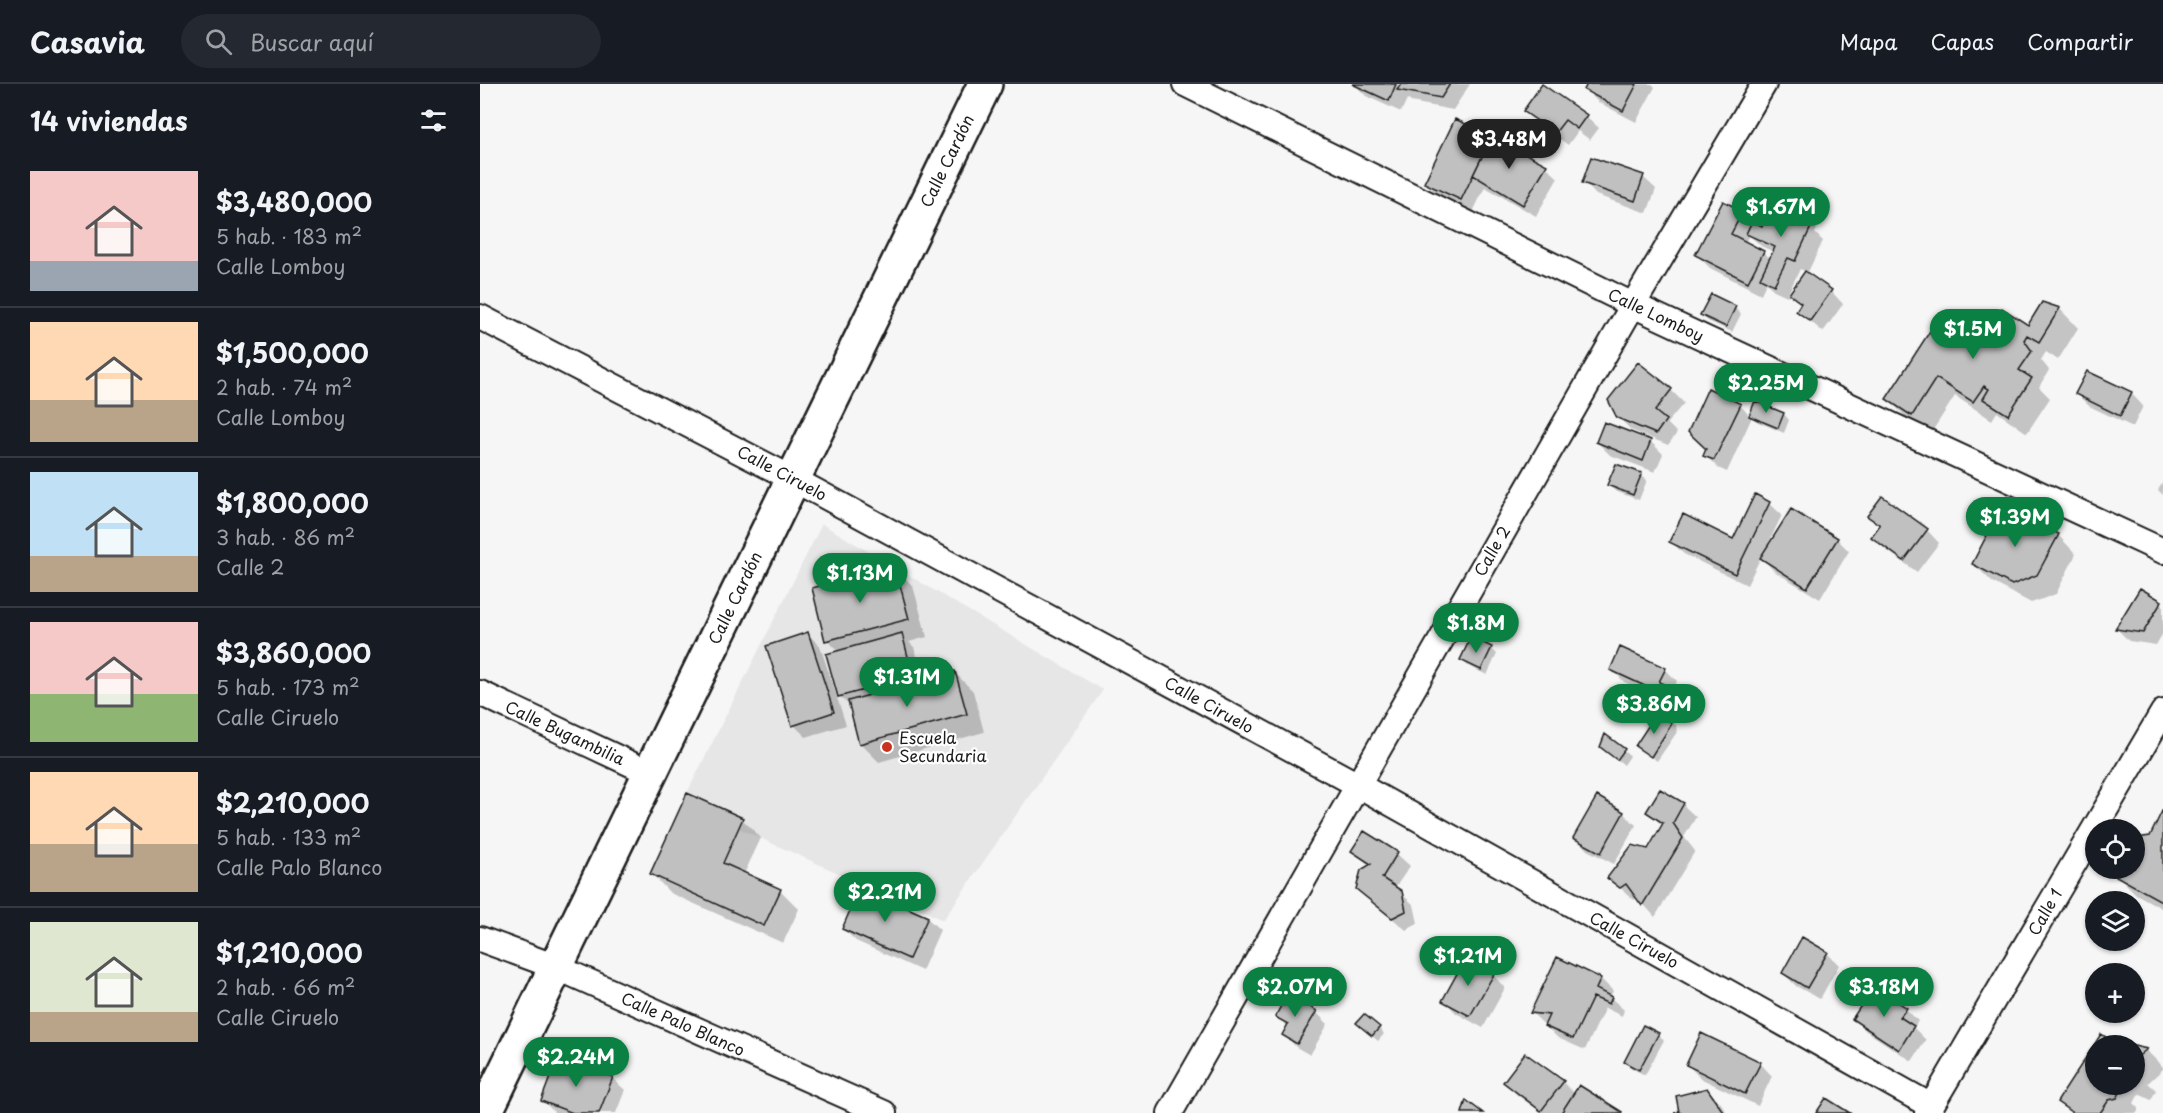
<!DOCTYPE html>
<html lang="es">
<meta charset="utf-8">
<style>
:root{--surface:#171b24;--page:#242831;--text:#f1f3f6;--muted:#9ea1a6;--line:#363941;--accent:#0b8043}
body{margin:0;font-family:"Playpen Sans",sans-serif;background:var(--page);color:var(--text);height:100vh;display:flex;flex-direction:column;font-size:22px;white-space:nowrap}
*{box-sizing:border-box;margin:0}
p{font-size:20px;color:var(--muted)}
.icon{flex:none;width:33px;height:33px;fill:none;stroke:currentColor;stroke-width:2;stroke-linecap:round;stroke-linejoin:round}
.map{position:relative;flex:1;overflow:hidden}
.side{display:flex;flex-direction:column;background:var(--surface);width:480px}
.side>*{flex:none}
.buttons{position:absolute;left:1605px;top:735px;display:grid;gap:12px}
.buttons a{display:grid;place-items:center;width:60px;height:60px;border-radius:50%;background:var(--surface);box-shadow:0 2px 4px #0004;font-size:30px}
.price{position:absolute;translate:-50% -51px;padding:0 14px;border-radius:21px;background:var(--accent);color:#fff;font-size:20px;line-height:39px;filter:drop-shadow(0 2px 3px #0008)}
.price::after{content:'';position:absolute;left:50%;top:36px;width:18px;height:14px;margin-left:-9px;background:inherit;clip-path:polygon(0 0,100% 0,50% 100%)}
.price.selected{background:#222;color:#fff}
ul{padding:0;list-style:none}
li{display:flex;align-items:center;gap:18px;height:150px;padding:0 30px}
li+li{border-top:2px solid var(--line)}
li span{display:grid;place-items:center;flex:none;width:168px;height:120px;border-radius:0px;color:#555}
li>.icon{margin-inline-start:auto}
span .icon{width:72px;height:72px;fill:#fffc;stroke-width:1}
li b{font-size:26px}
h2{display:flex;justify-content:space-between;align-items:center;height:72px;padding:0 30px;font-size:26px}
header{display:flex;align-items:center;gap:36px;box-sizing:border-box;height:84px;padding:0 30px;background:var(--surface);border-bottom:2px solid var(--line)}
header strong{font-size:28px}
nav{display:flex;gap:33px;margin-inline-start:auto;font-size:21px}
.search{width:420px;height:54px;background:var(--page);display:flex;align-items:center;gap:15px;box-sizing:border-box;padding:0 21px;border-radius:33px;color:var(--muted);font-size:22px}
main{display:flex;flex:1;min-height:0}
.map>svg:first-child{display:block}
.built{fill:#e6e6e6}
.shadow{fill:#0003;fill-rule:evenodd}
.building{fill:#c0c0c0;stroke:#1c1c1c;stroke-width:1.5}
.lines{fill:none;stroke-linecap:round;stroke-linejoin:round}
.minor-casing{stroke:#1c1c1c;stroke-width:28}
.secondary-casing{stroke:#1c1c1c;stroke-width:38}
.minor{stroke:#fff;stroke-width:24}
.secondary{stroke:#fff;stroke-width:33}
.poi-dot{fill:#c8321e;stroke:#fff;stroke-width:2}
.labels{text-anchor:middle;stroke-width:4.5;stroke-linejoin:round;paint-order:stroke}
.street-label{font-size:16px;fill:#1c1c1c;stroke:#fff}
.poi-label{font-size:16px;fill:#1c1c1c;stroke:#fff;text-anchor:start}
</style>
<header>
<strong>Casavia</strong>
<div class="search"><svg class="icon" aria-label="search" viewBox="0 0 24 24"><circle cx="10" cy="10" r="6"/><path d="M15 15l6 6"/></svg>Buscar aquí</div>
<nav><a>Mapa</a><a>Capas</a><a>Compartir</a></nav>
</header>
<main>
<section class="side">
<h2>14 viviendas<svg class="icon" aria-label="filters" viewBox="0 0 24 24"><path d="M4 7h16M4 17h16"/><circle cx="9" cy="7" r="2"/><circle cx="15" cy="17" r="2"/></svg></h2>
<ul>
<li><span style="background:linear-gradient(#f6c9c9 75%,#9aa5b1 0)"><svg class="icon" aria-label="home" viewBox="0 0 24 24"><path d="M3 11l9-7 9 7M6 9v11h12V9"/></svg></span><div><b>$3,480,000</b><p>5 hab. · 183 m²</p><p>Calle Lomboy</p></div></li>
<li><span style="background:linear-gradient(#ffd9b3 65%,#b9a48a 0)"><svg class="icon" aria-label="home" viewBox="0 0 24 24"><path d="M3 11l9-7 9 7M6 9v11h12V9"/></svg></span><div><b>$1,500,000</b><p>2 hab. · 74 m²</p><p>Calle Lomboy</p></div></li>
<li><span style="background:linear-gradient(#bfe0f5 70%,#b9a48a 0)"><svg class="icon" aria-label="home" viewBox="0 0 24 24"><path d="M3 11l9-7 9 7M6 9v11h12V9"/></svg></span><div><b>$1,800,000</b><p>3 hab. · 86 m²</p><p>Calle 2</p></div></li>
<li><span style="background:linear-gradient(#f6c9c9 60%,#8fb573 0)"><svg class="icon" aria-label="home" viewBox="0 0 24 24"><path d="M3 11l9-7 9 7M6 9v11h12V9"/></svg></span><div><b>$3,860,000</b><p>5 hab. · 173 m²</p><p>Calle Ciruelo</p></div></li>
<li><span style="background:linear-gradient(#ffd9b3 60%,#b9a48a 0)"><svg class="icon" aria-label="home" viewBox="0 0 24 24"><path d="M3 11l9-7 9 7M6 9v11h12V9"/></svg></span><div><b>$2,210,000</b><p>5 hab. · 133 m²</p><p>Calle Palo Blanco</p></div></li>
<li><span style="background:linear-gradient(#dfe7d0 75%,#b9a48a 0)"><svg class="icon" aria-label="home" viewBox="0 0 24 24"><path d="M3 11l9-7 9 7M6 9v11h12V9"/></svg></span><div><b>$1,210,000</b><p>2 hab. · 66 m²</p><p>Calle Ciruelo</p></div></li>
</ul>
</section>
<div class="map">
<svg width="1683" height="1029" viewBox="0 0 1683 1029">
<rect width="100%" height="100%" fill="#f6f6f6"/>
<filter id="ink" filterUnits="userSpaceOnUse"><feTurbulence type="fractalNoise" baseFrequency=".0167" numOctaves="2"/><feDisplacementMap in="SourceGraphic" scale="12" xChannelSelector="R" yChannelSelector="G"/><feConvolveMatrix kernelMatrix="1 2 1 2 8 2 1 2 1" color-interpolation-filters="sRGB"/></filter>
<g filter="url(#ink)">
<path class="built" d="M342 440 623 606 463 836 202 719Z"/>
<path class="shadow" d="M874 0H990L973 26 931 18 927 15 921 28 886 12Z
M1109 0H1172L1175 3 1156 38 1118 18 1106 6Z
M1064 1 1106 32 1119 44 1110 56 1098 47 1088 61 1058 39 1045 27Z
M976 37 1066 82 1078 94 1056 132 1005 103 993 128 958 111 946 99Z
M1163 93 1176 105 1167 129 1116 111 1104 98Z
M1262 128 1273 139 1283 144 1325 132 1337 145 1335 149 1343 157 1327 190 1351 207 1363 220 1343 248 1318 227 1322 221 1311 210 1327 188 1320 185 1307 212 1294 206 1286 199 1281 210 1230 184 1217 171ZM1269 151 1281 162 1294 168 1291 175 1283 168 1265 159Z
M1563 220 1580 225 1598 244 1578 276 1566 268 1561 276 1569 286 1559 303 1570 314 1547 349 1517 328 1512 336 1475 312 1451 349 1426 333 1407 314 1481 244 1507 250 1548 243Z
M1255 224 1261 230 1252 248 1228 237 1222 231Z
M1158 280 1191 306 1204 319 1187 339 1197 349 1188 361 1151 346 1138 333Z
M1651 309 1663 322 1653 343 1609 322 1597 310Z
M1276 319 1304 330 1309 336 1304 349 1276 337 1272 333 1247 388 1238 384 1225 371 1228 366 1260 321 1270 332Z
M1170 357 1183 370 1175 388 1130 371 1117 358Z
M1161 391 1167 396 1159 416 1135 407 1129 401Z
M1683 398V411L1678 406Z
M1289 419 1302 431 1286 464 1357 455 1369 467 1340 515 1294 487 1281 473 1267 501 1204 470 1191 458 1254 457Z
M1389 432 1447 446 1459 459 1437 488 1405 465 1393 453 1400 443Z
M1578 451 1596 470 1576 510 1551 519 1512 498 1494 480Z
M415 484 433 502 447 553 429 558 434 563 443 597 474 588 493 607 504 648 399 678 381 660 371 623 359 612V568L347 556ZM440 589 441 592 366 612V609Z
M1681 518 1683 520V549L1676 561 1649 557 1637 545Z
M328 550 340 562 366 641 326 653 314 641Z
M1011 564 1017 570 1007 591 988 582 982 576Z
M1132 585H1185L1197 597 1193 606 1207 619 1204 626 1144 598Z
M1189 635 1196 641 1197 648 1177 677 1157 662Z
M1125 653 1150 672 1144 681 1122 663Z
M1180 707 1203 721 1216 733 1204 753 1215 767 1175 833 1157 813 1154 816 1129 794 1169 766 1183 742 1168 728Z
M1683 728V825L1656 810 1638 792 1654 784Z
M1143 729 1156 741 1134 780 1107 766 1095 753Z
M262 735 281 754 264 790 300 806 319 825 303 859 190 809 172 790Z
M884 749 917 770 930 782 915 804 934 821 938 839 926 846 878 805 890 782 873 767Z
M447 834 460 846 442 887 376 857 363 845Z
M1347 869 1359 881 1340 915 1316 902 1303 889Z
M1013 891 1025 904 1003 944 976 929 964 916Z
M1121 895 1133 907 1130 913 1144 926 1142 932 1125 924 1105 966 1078 954 1052 929Z
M1426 925 1438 937 1434 944 1446 956 1432 977 1386 947 1374 934Z
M836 928 848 940 830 971 816 963 804 950 808 943 797 932Z
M899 944 904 950 898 957 884 945Z
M1178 950 1184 956 1165 991 1151 984 1146 978Z
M1616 962V1000H1654V963L1666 966 1683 983V985L1668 999 1676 1006 1671 1016 1659 1010 1654 1019 1659 1024 1657 1029H1590L1579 1018Z
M1280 979 1292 992 1278 1022 1220 994 1208 981Z
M132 994 145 1006 136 1029H75L63 1017Z
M1025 998H1083L1095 1010 1141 1029H1062L1037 1011Z
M1227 1005 1240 1018 1247 1029H1201Z"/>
<path class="building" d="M872 0H916L909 17Z
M921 0H970L961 14 917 6Z
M1062 0 1107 31 1097 45 1085 36 1075 49 1043 27Z
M1107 0H1157L1143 27 1104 6Z
M975 35 1012 52 981 116 944 99Z
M1012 52 1067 81 1043 121 993 91Z
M1111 73 1164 91 1155 117 1102 99Z
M1295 116 1326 131 1322 139 1331 143 1315 177 1308 174 1294 201 1280 194 1295 163 1266 150 1272 137 1282 142Z
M1243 117 1263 127 1251 150 1284 167 1268 198 1215 171Z
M1325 187 1352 206 1330 237 1316 227 1321 219 1309 210Z
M1231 210 1256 222 1246 243 1220 231Z
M1562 218 1580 224 1559 258 1547 251 1544 256 1552 267 1539 286 1552 294 1528 331 1503 315 1509 305 1504 302 1493 318 1456 294 1432 332 1406 315 1461 230 1480 242 1486 234 1507 248 1522 224 1548 241Z
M1158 278 1192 305 1175 327 1186 336 1176 350 1137 334 1128 316Z
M1607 287 1652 308 1640 332 1595 310Z
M1228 304 1261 320 1234 376 1223 372 1226 365 1208 348Z
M1275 317 1304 329 1298 344 1269 332Z
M1124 338 1171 356 1163 377 1116 358Z
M1136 380 1162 389 1153 411 1127 401Z
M1275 410 1290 418 1255 490 1189 458 1203 430 1253 455Z
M1402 412 1448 445 1424 477 1391 453 1400 441 1387 432Z
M1522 422 1579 450 1557 491 1532 501 1492 480Z
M1311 425 1358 454 1327 504 1280 474Z
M415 482 429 535 345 557 332 504Z
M1660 504 1682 517 1663 549 1635 545Z
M328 548 354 628 312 642 286 562Z
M422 549 433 593 358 613 346 570Z
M991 553 1012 563 1001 586 980 576Z
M1140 563 1186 584 1179 598 1196 606 1191 614 1130 586Z
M475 587 487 630 379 660 368 617Z
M1176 630 1190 634 1191 641 1171 673 1155 662Z
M1125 650 1145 665 1137 676 1120 663Z
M1180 705 1204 719 1193 739 1203 754 1162 822 1146 800 1140 804 1127 794 1152 761 1168 765 1183 739 1166 728Z
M207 709 263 734 243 779 301 805 284 842 170 790Z
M1117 712 1144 728 1121 769 1093 754Z
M1683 725V818L1636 792 1640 784H1654V759L1657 754 1670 752Z
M884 747 918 768 902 794 922 807 926 827 912 834 876 805 881 786 891 780 871 767Z
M380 803 448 833 429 875 362 845Z
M1322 853 1348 868 1327 904 1302 889Z
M1077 873 1121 894 1116 905 1132 913 1129 920 1113 913 1093 955 1064 942 1069 931 1050 929Z
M985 875 1014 890 990 932 962 917Z
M1394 902 1427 924 1420 933 1434 942 1419 966 1372 935Z
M808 909 837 927 817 960 802 951 808 940 795 933Z
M884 930 900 943 892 952 876 939Z
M1163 941 1179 949 1159 986 1144 978Z
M1221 949 1281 978 1265 1010 1206 981Z
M1621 950 1632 957 1653 962H1616V1000H1636L1642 1005 1637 1014 1629 1016 1620 1029H1593L1577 1018Z
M1654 962 1667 965 1654 976Z
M1045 969 1084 997 1061 1027 1023 998Z
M78 972 133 993 119 1029H93L61 1017Z
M1099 1001 1142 1028 1141 1029H1081Z
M1227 1004 1244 1029H1194L1199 1028 1196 1012Z
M1346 1014 1370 1029H1336Z
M986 1016 1003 1029H982Z"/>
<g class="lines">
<g class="minor-casing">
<path id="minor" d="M705 0 1153 221 1683 467
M0 233 313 395 878 701 1451 1022
M0 609 170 689
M0 855 76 883 404 1029
M690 1029 1153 221 1284 0
M1447 1029 1683 628"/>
</g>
<g class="secondary-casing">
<path id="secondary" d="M5 1029 505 0"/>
</g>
<use href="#minor" class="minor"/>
<use href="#secondary" class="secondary"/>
</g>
</g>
<circle class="poi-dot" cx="407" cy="663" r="6"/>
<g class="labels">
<g class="street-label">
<text transform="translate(467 77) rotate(-64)" y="6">Calle Cardón</text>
<text transform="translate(1176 231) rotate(25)" y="6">Calle Lomboy</text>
<text transform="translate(302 389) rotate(28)" y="6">Calle Ciruelo</text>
<text transform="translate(1012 467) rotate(-60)" y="6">Calle 2</text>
<text transform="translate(255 514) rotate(-64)" y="6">Calle Cardón</text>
<text transform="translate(729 621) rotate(29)" y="6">Calle Ciruelo</text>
<text transform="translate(85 649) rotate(25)" y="6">Calle Bugambilia</text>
<text transform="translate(1565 828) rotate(-60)" y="6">Calle 1</text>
<text transform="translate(1154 856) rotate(29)" y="6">Calle Ciruelo</text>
<text transform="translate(203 940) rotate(24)" y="6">Calle Palo Blanco</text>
</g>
<g class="poi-label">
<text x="419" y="660">Escuela<tspan x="419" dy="18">Secundaria</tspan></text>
</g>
</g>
</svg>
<div class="buttons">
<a><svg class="icon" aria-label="locate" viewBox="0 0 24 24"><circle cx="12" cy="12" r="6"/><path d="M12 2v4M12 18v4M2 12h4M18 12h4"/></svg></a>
<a><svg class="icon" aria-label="layers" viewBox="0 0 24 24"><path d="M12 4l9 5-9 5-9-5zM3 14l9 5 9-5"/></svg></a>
<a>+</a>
<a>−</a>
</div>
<b class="price selected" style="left:1029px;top:86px">$3.48M</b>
<b class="price" style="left:1301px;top:154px">$1.67M</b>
<b class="price" style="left:1493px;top:276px">$1.5M</b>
<b class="price" style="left:1286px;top:330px">$2.25M</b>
<b class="price" style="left:1535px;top:464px">$1.39M</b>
<b class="price" style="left:380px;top:520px">$1.13M</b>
<b class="price" style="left:996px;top:570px">$1.8M</b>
<b class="price" style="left:427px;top:624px">$1.31M</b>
<b class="price" style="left:1174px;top:651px">$3.86M</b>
<b class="price" style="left:405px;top:839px">$2.21M</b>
<b class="price" style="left:988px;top:903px">$1.21M</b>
<b class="price" style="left:815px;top:934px">$2.07M</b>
<b class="price" style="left:1404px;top:934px">$3.18M</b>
<b class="price" style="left:96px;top:1004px">$2.24M</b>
</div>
</main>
